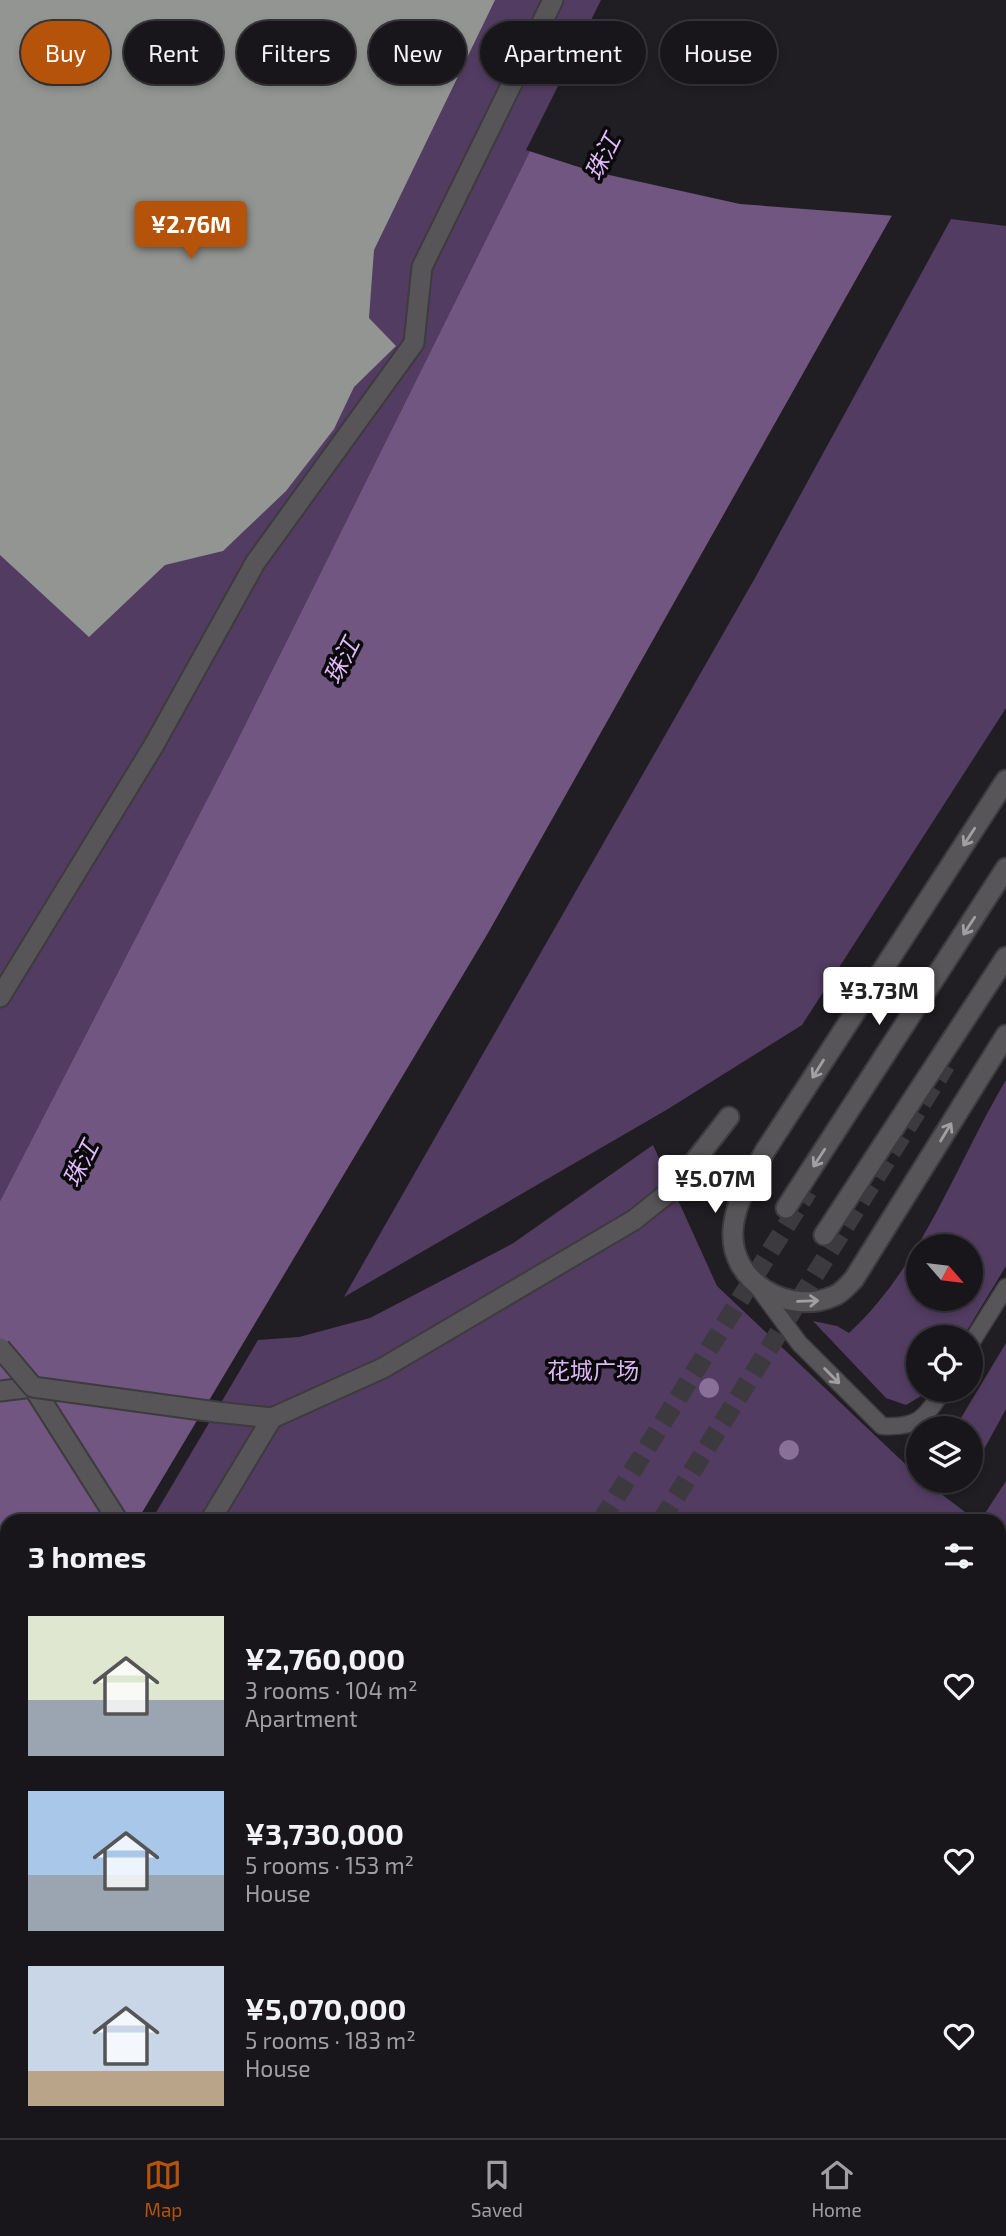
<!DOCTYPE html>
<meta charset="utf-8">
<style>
:root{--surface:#18161a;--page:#252327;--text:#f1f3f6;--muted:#9f9fa2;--line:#363539;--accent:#b45309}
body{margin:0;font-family:"Exo 2","Noto Sans SC",sans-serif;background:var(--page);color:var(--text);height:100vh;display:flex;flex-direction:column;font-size:26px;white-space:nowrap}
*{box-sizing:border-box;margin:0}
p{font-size:23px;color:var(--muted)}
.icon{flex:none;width:38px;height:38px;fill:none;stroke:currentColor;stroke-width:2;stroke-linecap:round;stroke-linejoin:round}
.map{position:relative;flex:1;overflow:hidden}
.drawer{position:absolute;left:0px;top:1514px;width:1006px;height:625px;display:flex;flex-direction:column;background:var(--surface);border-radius:21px 21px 0 0;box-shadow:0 4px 10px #0003,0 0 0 2px var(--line)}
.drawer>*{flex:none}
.banner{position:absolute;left:21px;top:21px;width:964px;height:63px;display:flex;gap:14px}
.needle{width:46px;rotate:118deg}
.buttons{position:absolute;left:906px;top:1234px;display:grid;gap:14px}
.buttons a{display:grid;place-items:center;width:77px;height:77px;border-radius:50%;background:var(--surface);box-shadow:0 4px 10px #0003,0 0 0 2px var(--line);font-size:35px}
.price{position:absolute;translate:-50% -60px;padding:0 16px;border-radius:7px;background:#fff;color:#222;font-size:23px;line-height:46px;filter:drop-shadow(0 2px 4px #0008)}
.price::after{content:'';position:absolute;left:50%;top:42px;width:21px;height:16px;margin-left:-10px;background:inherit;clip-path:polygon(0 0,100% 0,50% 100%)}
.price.selected{background:var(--accent);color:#fff}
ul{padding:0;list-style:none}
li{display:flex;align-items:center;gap:21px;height:175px;padding:0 28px}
li span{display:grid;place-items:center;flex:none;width:196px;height:140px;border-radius:0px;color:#555}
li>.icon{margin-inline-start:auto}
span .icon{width:84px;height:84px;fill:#fffc;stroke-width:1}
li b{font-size:30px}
h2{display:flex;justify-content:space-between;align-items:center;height:84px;padding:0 28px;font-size:30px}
.pill{padding:0 24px;border-radius:32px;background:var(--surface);box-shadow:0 4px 10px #0003,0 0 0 2px var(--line);font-size:24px;line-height:63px}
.pill.selected{background:var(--accent);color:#fff}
.tab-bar{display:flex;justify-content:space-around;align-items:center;height:98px;border-top:2px solid var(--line);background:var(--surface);font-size:19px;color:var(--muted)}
.tab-bar a{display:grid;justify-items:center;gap:4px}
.tab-bar .selected{color:var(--accent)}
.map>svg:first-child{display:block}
.green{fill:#533c62;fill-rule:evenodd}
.water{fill:#705681}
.pier{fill:#201e22}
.building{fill:#929591}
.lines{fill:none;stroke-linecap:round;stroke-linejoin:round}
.secondary-tunnel{stroke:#3c3a3e;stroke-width:19;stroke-dasharray:19 10;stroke-linecap:butt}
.service-casing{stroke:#3d3b3e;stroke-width:19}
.pedestrian-casing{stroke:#3d3b3e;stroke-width:23}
.secondary-casing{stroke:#3d3b3e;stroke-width:23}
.service{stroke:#585559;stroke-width:16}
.pedestrian{stroke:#585559;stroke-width:19}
.secondary{stroke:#585559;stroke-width:19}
.pedestrian-bridge-casing{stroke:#3d3b3e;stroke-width:23;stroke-linecap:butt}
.pedestrian-bridge{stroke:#585559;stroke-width:19}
.tree{fill:#887098}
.oneway{stroke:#a19fa2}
.labels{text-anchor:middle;stroke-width:7;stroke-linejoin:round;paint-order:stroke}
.park-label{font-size:23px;fill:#deb4f9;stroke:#09090a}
.water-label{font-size:24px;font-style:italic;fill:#e2b7fd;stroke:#09090a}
</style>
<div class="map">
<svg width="1006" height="2138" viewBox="0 0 1006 2138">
<rect width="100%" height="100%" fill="#201e22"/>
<path class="green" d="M0 0H605L232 751 0 1201Z
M951 219 1006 226V708L802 1025 668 1109 344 1297 755 578Z
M1006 1080V1266L963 1337H919V1390H931L906 1405 886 1398 813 1321 837 1326 849 1333C922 1266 956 1164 1006 1080ZM919 1246H971V1298H919Z
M653 1145 717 1286 919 1477V1480L924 1481 977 1521H151L258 1340 299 1337 370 1318 512 1244Z
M1006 1343V1409L971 1473V1428H955Z
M1006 1481V2138H704L692 2132H999V1521H980Z
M443 2132H593L602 2138H455Z"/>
<path class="water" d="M605 0H1006V13L488 933 137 1521H7V1739L0 1750V1201L232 751Z"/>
<path class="pier" d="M601 0H1006V20L896 216 740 204 591 171 526 150Z"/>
<path class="building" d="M0 0H495L374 250 369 318 396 346 354 387 334 429 286 491 223 551 165 565 89 637 0 555Z"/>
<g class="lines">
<path class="secondary-tunnel" d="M601 1521 808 1191
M661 1521 946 1065
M999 1912 1006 1915
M999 1996 1006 2000
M274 2138 278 2132"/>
<g class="service-casing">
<path id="service" d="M757 1286 799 1343 882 1426C917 1428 925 1419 943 1390
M971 1343 1006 1287"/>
</g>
<g class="pedestrian-casing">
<path id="pedestrian" d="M0 997 154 745 255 563 414 343 422 267 553 0
M0 1391 33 1387 118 1521
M216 1412 272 1418
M210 1521 272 1418 383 1368 634 1220 673 1189 729 1117"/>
</g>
<g class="secondary-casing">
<path id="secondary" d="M1006 780 765 1151C752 1176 735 1201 733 1230 729 1282 789 1316 834 1296 842 1293 848 1285 854 1279L1006 1035
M786 1208 1006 868
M824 1235 1006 957
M144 2138 148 2132
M202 2138 206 2132
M310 2138V2132"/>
</g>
<use href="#service" class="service"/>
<use href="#pedestrian" class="pedestrian"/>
<use href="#secondary" class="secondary"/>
<g class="pedestrian-bridge-casing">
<path id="pedestrian-bridge" d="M0 1348 33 1387 216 1412"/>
</g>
<use href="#pedestrian-bridge" class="pedestrian-bridge"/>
</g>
<g class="tree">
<circle cx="709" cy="1388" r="10"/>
<circle cx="789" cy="1450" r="10"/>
</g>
<defs><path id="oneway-shaft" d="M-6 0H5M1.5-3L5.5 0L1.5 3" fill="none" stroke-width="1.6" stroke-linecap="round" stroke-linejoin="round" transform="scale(1.75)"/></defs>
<g class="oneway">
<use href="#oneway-shaft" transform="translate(969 837) rotate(123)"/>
<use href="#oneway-shaft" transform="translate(969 926) rotate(123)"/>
<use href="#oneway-shaft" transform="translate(818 1069) rotate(122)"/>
<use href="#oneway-shaft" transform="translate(946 1132) rotate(-59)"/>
<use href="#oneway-shaft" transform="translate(819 1158) rotate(123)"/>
<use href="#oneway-shaft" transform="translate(808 1301) rotate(-2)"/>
<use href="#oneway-shaft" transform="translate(832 1376) rotate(45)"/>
</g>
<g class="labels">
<g class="park-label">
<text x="593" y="1379">花城广场</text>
</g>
<g class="water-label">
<text transform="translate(603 157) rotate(-63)" y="8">珠江</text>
<text transform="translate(342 661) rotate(-63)" y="8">珠江</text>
<text transform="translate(81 1164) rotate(-63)" y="8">珠江</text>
</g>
</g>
</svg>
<div class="buttons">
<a><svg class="needle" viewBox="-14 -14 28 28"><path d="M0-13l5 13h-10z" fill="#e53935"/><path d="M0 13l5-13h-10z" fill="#9f9fa2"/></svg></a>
<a><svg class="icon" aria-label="locate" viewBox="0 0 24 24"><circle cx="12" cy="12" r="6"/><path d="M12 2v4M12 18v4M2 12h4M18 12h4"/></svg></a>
<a><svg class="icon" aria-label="layers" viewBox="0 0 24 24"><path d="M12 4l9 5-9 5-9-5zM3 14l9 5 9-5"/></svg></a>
</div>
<b class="price selected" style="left:191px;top:261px">¥2.76M</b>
<b class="price" style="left:879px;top:1027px">¥3.73M</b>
<b class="price" style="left:715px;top:1215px">¥5.07M</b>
<div class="banner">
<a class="pill selected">Buy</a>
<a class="pill">Rent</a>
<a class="pill">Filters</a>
<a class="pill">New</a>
<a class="pill">Apartment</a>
<a class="pill">House</a>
</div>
<section class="drawer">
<h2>3 homes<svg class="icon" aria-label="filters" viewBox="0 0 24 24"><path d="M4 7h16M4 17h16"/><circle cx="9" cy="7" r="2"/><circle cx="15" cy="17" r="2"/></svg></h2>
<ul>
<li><span style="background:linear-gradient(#dfe7d0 60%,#9aa5b1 0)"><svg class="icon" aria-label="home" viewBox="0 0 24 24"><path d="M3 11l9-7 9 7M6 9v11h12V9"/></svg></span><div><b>¥2,760,000</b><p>3 rooms · 104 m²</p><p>Apartment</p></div><svg class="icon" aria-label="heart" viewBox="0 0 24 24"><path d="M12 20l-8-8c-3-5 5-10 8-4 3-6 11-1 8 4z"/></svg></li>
<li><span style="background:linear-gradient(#a9c7e8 60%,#9aa5b1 0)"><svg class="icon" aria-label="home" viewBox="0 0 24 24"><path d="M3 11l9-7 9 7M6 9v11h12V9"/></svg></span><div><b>¥3,730,000</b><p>5 rooms · 153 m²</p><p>House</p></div><svg class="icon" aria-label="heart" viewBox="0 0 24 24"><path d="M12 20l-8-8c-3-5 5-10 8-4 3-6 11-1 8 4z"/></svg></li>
<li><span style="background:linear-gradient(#c9d6e8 75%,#b9a48a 0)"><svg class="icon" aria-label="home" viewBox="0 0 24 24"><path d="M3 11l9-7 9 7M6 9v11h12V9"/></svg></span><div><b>¥5,070,000</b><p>5 rooms · 183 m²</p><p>House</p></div><svg class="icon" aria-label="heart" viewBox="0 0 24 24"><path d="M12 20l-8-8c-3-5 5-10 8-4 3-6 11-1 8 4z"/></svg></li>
</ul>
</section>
</div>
<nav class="tab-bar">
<a class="selected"><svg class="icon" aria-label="map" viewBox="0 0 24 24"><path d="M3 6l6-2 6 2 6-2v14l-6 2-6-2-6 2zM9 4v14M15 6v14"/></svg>Map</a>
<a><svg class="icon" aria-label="saved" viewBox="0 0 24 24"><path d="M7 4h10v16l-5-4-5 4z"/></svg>Saved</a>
<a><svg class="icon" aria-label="home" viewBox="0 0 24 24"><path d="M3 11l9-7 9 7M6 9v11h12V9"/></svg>Home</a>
</nav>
